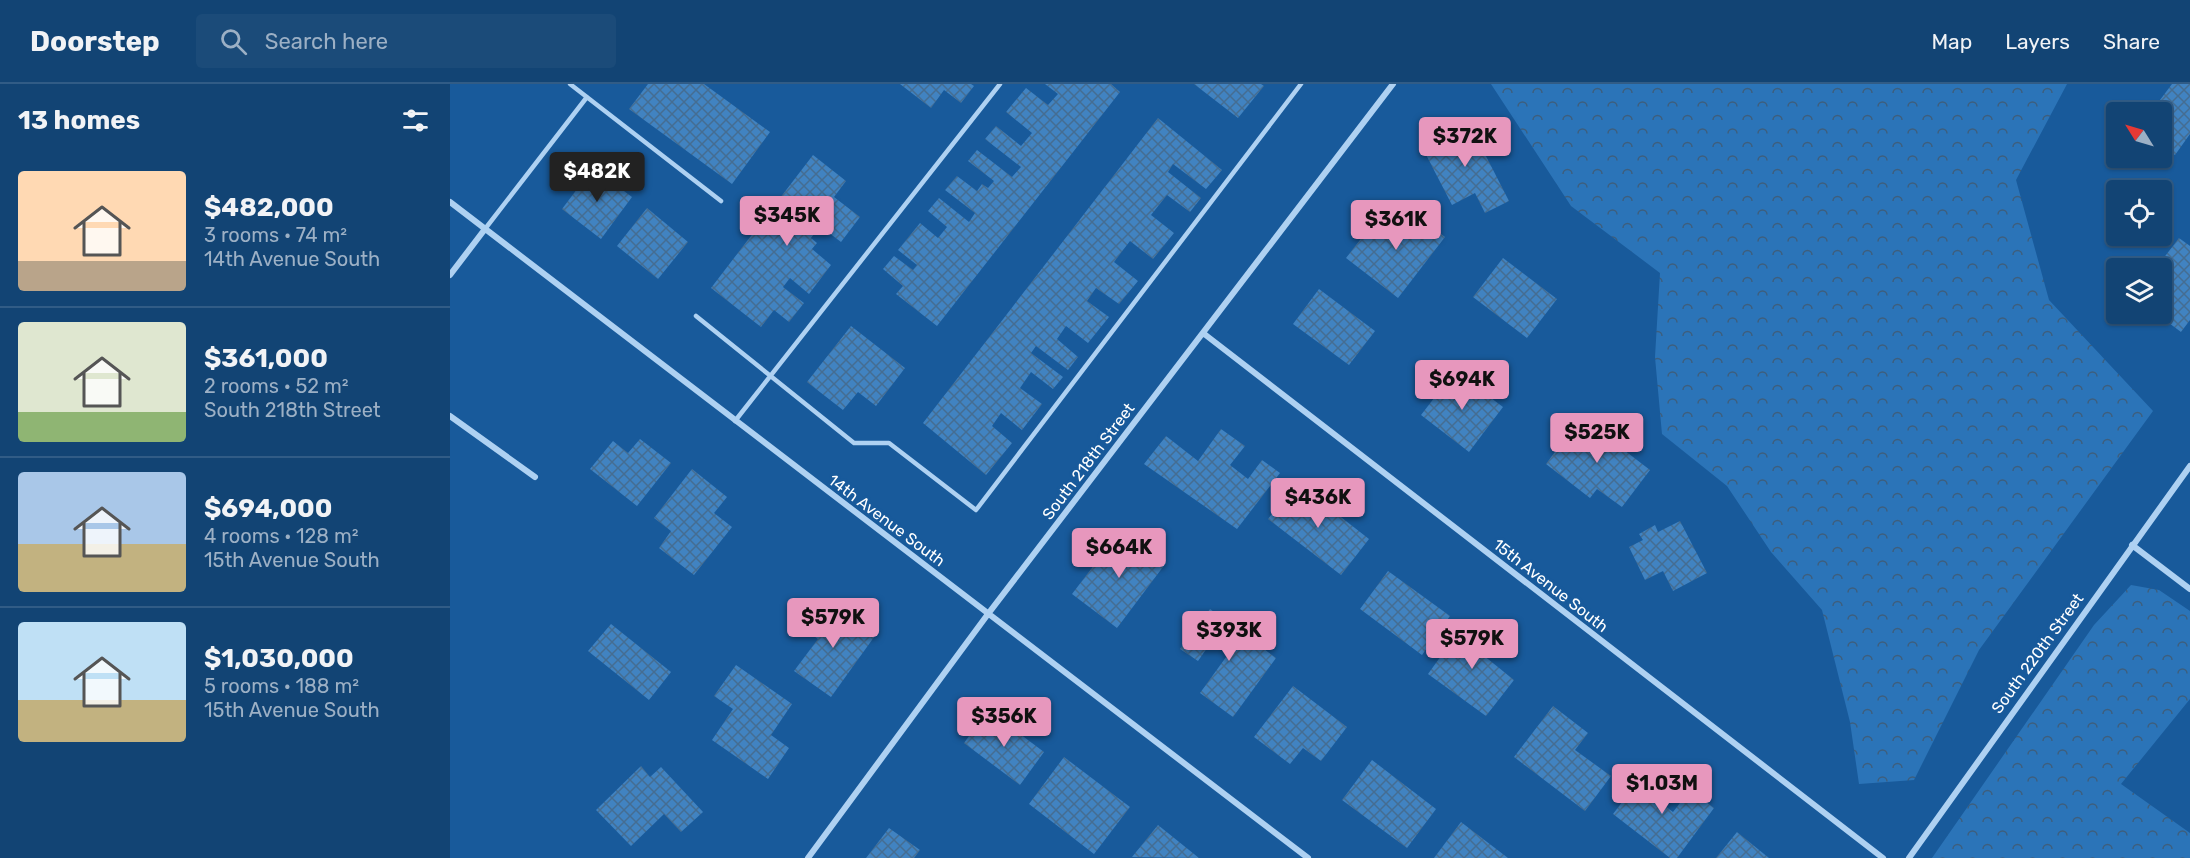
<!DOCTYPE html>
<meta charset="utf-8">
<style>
:root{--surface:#124474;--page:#1b4b79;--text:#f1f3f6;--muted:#9cb0c5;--line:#315c86;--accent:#e797bd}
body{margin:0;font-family:Rubik,sans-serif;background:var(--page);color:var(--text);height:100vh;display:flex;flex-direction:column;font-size:22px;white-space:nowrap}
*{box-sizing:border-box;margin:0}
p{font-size:20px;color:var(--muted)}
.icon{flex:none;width:33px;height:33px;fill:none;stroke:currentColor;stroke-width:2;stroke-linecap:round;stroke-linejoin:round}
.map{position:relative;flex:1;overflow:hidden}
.details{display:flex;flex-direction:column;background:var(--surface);width:450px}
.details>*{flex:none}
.needle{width:39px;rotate:307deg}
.buttons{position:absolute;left:1656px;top:18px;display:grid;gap:12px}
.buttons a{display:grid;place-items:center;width:66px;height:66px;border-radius:6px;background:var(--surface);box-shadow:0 2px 4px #0004,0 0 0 2px var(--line);font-size:30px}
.price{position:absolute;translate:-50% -51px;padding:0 14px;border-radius:6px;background:var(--accent);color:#111;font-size:20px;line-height:39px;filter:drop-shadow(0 2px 3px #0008)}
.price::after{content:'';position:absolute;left:50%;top:36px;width:18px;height:14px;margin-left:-9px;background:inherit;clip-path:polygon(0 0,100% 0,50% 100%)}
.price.active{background:#222;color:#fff}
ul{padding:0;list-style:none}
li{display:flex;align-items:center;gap:18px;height:150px;padding:0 18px}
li+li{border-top:2px solid var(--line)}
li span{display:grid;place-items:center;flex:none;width:168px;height:120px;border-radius:6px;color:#555}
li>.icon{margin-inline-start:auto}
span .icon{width:72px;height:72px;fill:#fffc;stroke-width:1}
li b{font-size:26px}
h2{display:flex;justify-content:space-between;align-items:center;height:72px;padding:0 18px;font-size:26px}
header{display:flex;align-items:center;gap:36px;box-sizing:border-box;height:84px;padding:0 30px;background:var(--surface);border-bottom:2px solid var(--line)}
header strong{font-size:28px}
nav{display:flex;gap:33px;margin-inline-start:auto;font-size:21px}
.search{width:420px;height:54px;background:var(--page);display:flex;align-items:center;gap:15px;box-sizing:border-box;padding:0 21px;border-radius:6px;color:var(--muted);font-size:22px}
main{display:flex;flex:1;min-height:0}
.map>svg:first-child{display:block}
.forest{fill:url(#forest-crowns)}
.building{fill:url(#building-cross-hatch)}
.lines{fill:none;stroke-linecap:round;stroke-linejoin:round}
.service{stroke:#aed1f2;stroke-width:4.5}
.minor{stroke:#aed1f2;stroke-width:6}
.labels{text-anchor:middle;stroke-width:6;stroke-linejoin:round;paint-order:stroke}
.street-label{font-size:16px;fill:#fff;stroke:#185a9b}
</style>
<header>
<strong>Doorstep</strong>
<div class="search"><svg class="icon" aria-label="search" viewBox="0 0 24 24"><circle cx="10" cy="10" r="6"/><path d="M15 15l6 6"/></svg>Search here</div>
<nav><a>Map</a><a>Layers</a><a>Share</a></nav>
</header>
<main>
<section class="details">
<h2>13 homes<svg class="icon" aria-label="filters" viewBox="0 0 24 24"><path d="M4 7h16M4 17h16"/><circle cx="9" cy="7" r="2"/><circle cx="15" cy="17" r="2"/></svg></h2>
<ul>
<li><span style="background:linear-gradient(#ffd9b3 75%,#b9a48a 0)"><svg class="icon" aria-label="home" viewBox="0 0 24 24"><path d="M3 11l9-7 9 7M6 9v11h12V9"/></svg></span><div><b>$482,000</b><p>3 rooms · 74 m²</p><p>14th Avenue South</p></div></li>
<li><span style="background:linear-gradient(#dfe7d0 75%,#8fb573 0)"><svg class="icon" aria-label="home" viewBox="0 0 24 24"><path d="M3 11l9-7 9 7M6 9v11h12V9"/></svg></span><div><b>$361,000</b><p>2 rooms · 52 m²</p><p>South 218th Street</p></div></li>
<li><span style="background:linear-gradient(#a9c7e8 60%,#c2b280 0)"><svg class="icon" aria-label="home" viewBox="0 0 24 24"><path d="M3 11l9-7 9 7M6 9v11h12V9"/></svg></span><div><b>$694,000</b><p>4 rooms · 128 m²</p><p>15th Avenue South</p></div></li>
<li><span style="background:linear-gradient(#bfe0f5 65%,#c2b280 0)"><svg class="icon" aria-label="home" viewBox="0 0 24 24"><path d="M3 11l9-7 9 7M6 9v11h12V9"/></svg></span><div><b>$1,030,000</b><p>5 rooms · 188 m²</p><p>15th Avenue South</p></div></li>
</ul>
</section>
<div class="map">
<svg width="1740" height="774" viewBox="0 0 1740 774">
<defs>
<pattern id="forest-crowns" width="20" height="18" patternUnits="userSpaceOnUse" patternTransform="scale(1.5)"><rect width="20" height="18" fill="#2b74b8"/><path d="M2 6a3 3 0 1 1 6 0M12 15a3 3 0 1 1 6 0" fill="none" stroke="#3d5e7d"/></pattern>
<pattern id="building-cross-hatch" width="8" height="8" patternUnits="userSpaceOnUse" patternTransform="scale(1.5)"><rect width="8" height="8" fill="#4183c1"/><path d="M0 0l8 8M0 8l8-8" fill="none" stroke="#456d92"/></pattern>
</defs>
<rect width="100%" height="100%" fill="#185a9b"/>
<path class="forest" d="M1041 0H1617L1566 96 1599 216 1703 327 1529 566 1464 696 1409 700 1400 638 1372 526 1321 468 1277 402 1212 350 1205 273 1210 189 1121 122Z
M1681 501 1709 506 1740 527V615L1671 700 1740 749V774H1482L1644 541Z"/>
<path class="building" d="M198 0H254L320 48 282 100 179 25Z
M450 0H521L524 2 511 19 494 6 481 24Z
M595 0H661L670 8 487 242 446 210 453 202 433 185 444 172 463 186 467 181 448 166 470 139 488 154 497 143 478 127 489 114 519 138 525 129 495 106 507 92 527 107 532 100 538 104 544 97 518 77 527 66 562 93 571 83 535 55 546 42 571 62 582 49 556 28 576 4 598 21 608 10Z
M744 0H811L814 2 788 34Z
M1722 0H1740V50L1725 71 1712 62V28H1701Z
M708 34 772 86 756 105 723 80 718 88 751 114 740 128 717 111 701 131 724 149 703 175 680 157 664 178 688 197 669 220 646 204 637 217 659 233 638 259 616 242 607 255 628 273 618 286 586 262 581 269 613 293 603 305 581 288 570 304 592 320 572 346 551 329 542 342 562 359 536 391 473 339Z
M1018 37 1059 117 1035 129 1025 109 1002 121 971 61Z
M363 71 396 97 384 113 410 133 391 158 370 142 361 154 367 159 362 165 381 181 359 210 340 194 333 203 354 219 339 238 324 226 311 243 261 204Z
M143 84 182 113 151 155 112 125Z
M197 124 238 158 208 195 167 162Z
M960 126 995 153 948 214 896 174 931 129 948 142Z
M1729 154 1740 162V236L1731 248 1707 230H1712V209L1715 204 1712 202V184H1706Z
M1053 174 1107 215 1077 254 1023 213Z
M869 205 925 247 899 281 843 240Z
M401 242 455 284 426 322 408 308 393 326 357 298Z
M1005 287 1053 323 1019 368 971 331Z
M1131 333 1200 386 1172 423 1147 405 1140 414 1096 380Z
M771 345 795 362 780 381 798 395 812 376 830 389 787 445 694 380 716 352 748 377Z
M190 355 221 379 187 422 140 385 163 357 178 369Z
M242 385 277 413 264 429 282 443 244 491 209 464 221 447 204 434Z
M846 398 919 455 891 491 818 435Z
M1230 437 1257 489 1223 507 1213 487 1195 496 1179 463 1193 456 1189 450 1205 441 1208 448Z
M671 446 716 479 667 544 622 510Z
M938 487 1000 532 972 571 910 525Z
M391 523 427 549 381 613 344 587 368 555 349 541 361 525 379 539Z
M760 525 826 574 783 633 750 609 779 569 762 557 748 577 730 565Z
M1017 536 1044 556 1033 571 1064 596 1036 632 978 590Z
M161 540 221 588 199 616 138 567Z
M286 581 342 620 321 651 339 664 318 695 262 656 283 625 264 612Z
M843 602 897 643 871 677 853 664 840 680 804 653Z
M1103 622 1138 649 1125 666 1161 692 1135 727 1064 673Z
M538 626 594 668 570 701 514 659Z
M614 673 680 723 644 770 579 720Z
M922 676 986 725 957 764 892 716Z
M191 682 200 693 211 683 253 728 231 748 214 730 181 762 146 726Z
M1199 683 1219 699 1206 715 1223 728 1240 706 1264 724 1227 774H1220L1163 730Z
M1011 738 1058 774H984Z
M708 741 749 774 682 773Z
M439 744 470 766 464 774H416Z
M1287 748 1319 774H1266Z"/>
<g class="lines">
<path class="service" d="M120 0 271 117
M35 145 137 13
M246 232 404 359H439L526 426 851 0
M285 337 550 0"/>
<path class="minor" d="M0 118 858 774
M0 191 35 145
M753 249 1433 774
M0 332 85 393
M1682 461 1740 505
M358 774 538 530 943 0
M1459 774 1740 382"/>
</g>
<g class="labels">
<g class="street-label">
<text transform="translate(638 377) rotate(-53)" y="6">South 218th Street</text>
<text transform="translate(437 436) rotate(37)" y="6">14th Avenue South</text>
<text transform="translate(1101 501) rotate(38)" y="6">15th Avenue South</text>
<text transform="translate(1587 569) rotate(-54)" y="6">South 220th Street</text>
</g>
</g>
</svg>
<div class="buttons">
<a><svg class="needle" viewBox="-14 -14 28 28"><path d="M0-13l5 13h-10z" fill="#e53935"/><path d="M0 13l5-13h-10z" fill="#9cb0c5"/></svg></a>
<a><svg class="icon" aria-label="locate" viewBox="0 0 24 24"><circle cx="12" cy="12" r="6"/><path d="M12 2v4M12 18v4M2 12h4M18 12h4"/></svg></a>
<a><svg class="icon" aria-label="layers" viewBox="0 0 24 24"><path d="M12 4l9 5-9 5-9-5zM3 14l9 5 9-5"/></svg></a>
</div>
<b class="price" style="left:1015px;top:84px">$372K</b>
<b class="price active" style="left:147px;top:119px">$482K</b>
<b class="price" style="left:337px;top:163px">$345K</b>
<b class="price" style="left:946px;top:167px">$361K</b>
<b class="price" style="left:1012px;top:327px">$694K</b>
<b class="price" style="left:1147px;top:380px">$525K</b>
<b class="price" style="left:868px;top:445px">$436K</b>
<b class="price" style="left:669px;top:495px">$664K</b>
<b class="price" style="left:383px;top:565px">$579K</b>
<b class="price" style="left:779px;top:578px">$393K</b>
<b class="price" style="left:1022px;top:586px">$579K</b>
<b class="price" style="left:554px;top:664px">$356K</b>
<b class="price" style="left:1212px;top:731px">$1.03M</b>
</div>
</main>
